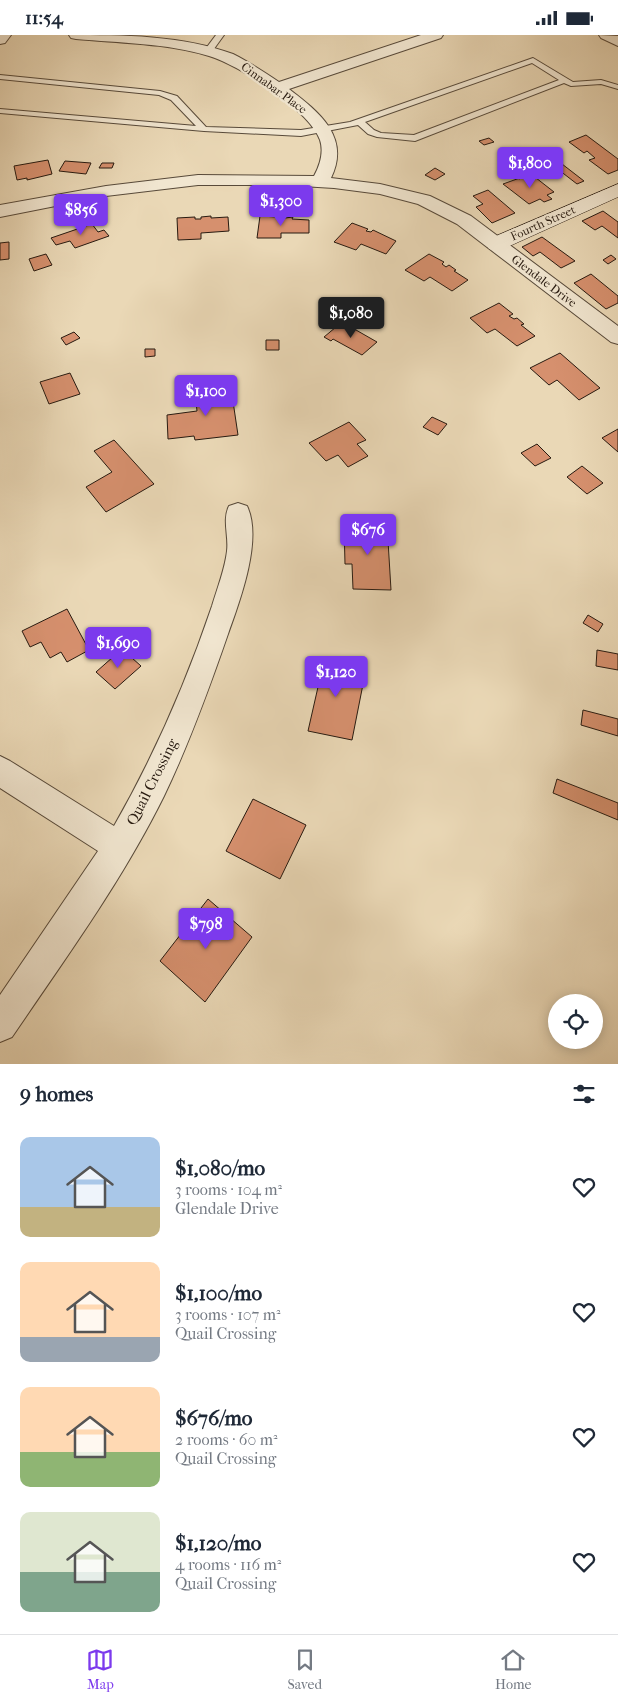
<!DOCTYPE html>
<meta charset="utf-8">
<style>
:root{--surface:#fff;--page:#f6f6f7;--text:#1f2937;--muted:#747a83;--line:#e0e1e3;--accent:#7c3aed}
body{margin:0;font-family:"IM FELL French Canon",serif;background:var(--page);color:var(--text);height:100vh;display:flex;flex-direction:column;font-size:19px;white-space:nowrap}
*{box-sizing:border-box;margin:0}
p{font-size:16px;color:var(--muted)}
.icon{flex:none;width:28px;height:28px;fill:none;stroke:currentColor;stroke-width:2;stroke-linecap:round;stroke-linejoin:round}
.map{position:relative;height:1029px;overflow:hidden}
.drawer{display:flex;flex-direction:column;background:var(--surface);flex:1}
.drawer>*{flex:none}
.fabs{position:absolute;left:548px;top:959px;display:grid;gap:10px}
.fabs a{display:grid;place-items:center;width:55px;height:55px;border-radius:50%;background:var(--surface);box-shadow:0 2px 12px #0003;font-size:25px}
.price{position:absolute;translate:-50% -42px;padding:0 11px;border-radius:5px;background:var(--accent);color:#fff;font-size:16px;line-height:32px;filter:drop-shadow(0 1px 2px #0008)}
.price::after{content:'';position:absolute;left:50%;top:30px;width:15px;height:11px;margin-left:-8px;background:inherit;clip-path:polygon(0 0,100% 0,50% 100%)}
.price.current{background:#222;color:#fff}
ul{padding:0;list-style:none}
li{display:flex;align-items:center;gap:15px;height:125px;padding:0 20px}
li span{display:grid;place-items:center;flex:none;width:140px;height:100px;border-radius:10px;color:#555}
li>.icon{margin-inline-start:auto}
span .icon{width:60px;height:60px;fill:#fffc;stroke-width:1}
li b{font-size:21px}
h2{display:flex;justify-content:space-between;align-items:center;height:60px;padding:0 20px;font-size:21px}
.status{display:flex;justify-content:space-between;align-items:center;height:35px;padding:0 25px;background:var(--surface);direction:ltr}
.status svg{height:14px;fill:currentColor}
.dock{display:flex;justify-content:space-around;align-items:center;height:70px;border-top:1px solid var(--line);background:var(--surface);font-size:14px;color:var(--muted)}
.dock a{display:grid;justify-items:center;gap:2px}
.dock .current{color:var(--accent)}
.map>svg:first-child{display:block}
.building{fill:#d6906e;stroke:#271a10}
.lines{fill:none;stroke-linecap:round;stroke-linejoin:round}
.lane-casing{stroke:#584a3a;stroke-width:2}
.street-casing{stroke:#584a3a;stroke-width:2}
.secondary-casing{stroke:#271a10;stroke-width:1}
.lane{fill:#f1e6d0;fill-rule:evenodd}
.street{fill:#f1e6d0;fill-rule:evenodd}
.secondary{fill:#f1e6d0;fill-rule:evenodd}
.labels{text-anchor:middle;stroke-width:4.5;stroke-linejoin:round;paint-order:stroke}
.far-street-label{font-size:12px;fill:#271a10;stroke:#f1e6d0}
.street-label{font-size:15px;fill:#271a10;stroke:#f1e6d0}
</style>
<div class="status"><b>11:54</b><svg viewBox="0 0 49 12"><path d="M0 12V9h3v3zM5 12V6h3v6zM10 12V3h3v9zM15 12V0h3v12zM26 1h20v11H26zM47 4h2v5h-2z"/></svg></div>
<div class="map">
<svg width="618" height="1029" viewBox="0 0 618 1029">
<rect width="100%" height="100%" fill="#ead8b6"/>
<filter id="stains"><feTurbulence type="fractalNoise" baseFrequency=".004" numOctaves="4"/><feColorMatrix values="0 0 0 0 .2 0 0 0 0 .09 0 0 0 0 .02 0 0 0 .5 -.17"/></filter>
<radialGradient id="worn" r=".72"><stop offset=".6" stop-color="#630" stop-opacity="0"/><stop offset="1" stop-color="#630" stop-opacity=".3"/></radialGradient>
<path class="building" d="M586 100 618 124V135L608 139 589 125 595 123 587 116 584 118 569 107Z
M489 103 494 107 484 110 479 106Z
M520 117 524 120 532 117 553 133 541 138 517 118Z
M553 122 584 146 577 149 546 125Z
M48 125 52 139 27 145V143L17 145 14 131Z
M65 126 91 128 86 139 59 136Z
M102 128H114L112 133H99Z
M435 133 445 139 435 145 425 140Z
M521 135 528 141 519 144 512 139Z
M531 139 554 157 547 160 552 164 544 167 540 164 529 169 503 149Z
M488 155 515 178 492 188 476 172 483 169 473 161Z
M603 176 618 187V203L602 191 595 195 582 186Z
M211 181V183L228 182 229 196 201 198V204L178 205 177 183 195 182V184H201V182Z
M260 181 277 182V184L293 182 292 184 309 185V198H281V203H257Z
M352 188 368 194 366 196 371 197 373 195 396 206 386 219 361 209 356 215 334 207Z
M92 189 98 197 104 195 109 201 75 213 70 206 56 210 51 203Z
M542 202 575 226 561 233 540 217 533 221 522 212Z
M9 207V224L0 225V208Z
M46 219 52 230 34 236 29 224Z
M429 219 444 227 442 229 446 232 449 230 456 235 454 236 468 245 452 256 430 242 424 246 405 235Z
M611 220 616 224 608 229 603 225Z
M591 239 618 261V268L606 274 574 248Z
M499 268 513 279 509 281 514 284 517 283 524 289 521 290 535 301 517 311 495 294 487 298 470 283Z
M342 287 377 307 362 320 333 304 331 306 324 302Z
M74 297 80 303 66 310 61 303Z
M266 305H279V315H266Z
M145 314H155V321L145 322Z
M560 318 600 353 579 365 557 345 549 350 530 333Z
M70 338 80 359 49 369 40 347Z
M231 353 238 400 195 405 194 401 168 404 167 380 197 376 195 357Z
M432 382 447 389 438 400 423 392Z
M349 387 366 405 357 409 368 421 348 432 338 420 326 426 309 408Z
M618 394V417L602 403Z
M114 405 154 449 106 477 86 452 112 437 94 416Z
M537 409 551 423 535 431 521 418Z
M582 431 603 448 587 459 567 442Z
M344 489H387L391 555 353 554 352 529H345Z
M67 574 89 615 67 627 61 617 50 623 41 607 30 612 22 596Z
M588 580 603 589 598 597 583 588Z
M122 614 141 631 115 654 96 637Z
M597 615 618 619V635L596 631Z
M313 623 366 634 352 705 308 696 318 652 307 649Z
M583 675 618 684V701L581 690Z
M557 744 618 768V785L553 758Z
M253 764 306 790 280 844 226 816Z
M208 864 252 902 205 967 160 926Z"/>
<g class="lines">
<g class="lane-casing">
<path id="lane" d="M216 0H224L211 18H205L204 16Z
M533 23 573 47 601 45 618 50V54L601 49 571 51 564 48 415 106 377 102 368 99 358 90 301 101 204 96 0 78V74L196 91 171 65 159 60 0 44V40L160 56 177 61 206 92 301 95 350 87ZM532 28 559 45 414 100 381 98 374 95 365 87Z"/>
</g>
<g class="street-casing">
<path id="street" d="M0 0H11L5 8 0 9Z
M69 0C123 0 182 0 233 19 249 27 264 37 279 47L421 0H443L441 3 289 54C319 77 351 102 331 143L380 149 430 161 471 181 618 291V309L611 307 457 189 418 169 380 159 334 153 285 150H198L106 161 0 182V170L106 151 198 140 314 141C320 130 324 117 320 105 309 75 239 30 209 21 166 8 120 8 76 4L71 3Z
M599 0 618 1V11L601 3Z
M238 468 247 471C263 504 240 566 228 599 209 654 189 709 164 761 122 846 65 924 12 1002L0 1007V960L98 816 0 753V721L10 726 114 791C154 721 186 648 212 571 217 554 225 534 227 516 229 501 222 485 229 471Z"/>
</g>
<g class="secondary-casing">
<path id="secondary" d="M618 149V162L503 214 496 216 489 214 486 209 489 204Z"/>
</g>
<use href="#lane" class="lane"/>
<use href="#street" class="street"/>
<use href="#secondary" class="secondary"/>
</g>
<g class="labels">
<g class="far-street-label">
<text transform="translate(274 53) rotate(36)" y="4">Cinnabar Place</text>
<text transform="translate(543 188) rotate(-24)" y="4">Fourth Street</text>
<text transform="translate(544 246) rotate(37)" y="4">Glendale Drive</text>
</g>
<g class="street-label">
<text transform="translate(152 747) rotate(-63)" y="5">Quail Crossing</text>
</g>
</g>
<rect width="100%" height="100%" filter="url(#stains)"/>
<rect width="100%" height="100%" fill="url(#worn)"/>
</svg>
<div class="fabs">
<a><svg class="icon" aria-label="locate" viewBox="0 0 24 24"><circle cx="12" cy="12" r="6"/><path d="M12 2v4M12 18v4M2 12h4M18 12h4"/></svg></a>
</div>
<b class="price" style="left:530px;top:154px">$1,800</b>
<b class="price" style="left:281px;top:192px">$1,300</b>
<b class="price" style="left:81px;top:201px">$856</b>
<b class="price current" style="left:351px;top:304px">$1,080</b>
<b class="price" style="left:206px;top:382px">$1,100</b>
<b class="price" style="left:368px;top:521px">$676</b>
<b class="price" style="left:118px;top:634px">$1,690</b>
<b class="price" style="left:336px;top:663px">$1,120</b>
<b class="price" style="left:206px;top:915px">$798</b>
</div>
<section class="drawer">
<h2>9 homes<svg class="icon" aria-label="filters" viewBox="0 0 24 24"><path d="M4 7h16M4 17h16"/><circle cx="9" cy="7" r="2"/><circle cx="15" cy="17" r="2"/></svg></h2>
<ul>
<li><span style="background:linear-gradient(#a9c7e8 70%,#c2b280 0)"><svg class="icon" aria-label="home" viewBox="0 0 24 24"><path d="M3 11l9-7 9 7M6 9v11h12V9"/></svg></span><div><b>$1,080/mo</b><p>3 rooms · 104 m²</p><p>Glendale Drive</p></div><svg class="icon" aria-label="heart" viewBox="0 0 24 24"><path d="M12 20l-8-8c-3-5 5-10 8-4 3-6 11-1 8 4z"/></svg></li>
<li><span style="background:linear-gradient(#ffd9b3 75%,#9aa5b1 0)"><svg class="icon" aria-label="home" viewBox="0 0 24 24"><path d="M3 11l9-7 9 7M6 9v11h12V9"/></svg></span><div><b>$1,100/mo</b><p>3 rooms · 107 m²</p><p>Quail Crossing</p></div><svg class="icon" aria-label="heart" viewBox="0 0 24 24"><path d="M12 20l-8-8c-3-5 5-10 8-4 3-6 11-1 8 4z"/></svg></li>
<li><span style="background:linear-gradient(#ffd9b3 65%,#8fb573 0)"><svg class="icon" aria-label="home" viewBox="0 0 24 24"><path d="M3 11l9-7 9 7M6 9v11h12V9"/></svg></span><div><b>$676/mo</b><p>2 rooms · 60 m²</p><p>Quail Crossing</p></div><svg class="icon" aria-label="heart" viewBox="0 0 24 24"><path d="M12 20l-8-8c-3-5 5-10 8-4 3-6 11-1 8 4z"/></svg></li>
<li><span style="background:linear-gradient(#dfe7d0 60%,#7fa58c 0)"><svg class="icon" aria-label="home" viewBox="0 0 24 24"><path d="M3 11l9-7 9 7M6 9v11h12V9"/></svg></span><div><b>$1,120/mo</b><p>4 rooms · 116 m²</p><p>Quail Crossing</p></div><svg class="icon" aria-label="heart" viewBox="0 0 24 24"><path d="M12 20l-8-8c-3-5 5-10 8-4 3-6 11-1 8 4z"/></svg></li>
</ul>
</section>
<nav class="dock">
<a class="current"><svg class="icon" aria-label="map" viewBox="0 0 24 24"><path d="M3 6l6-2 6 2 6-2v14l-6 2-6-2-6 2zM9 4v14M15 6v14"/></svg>Map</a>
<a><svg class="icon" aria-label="saved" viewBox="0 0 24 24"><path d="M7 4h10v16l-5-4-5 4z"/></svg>Saved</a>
<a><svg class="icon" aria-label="home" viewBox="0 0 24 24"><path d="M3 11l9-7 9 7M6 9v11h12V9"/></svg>Home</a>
</nav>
